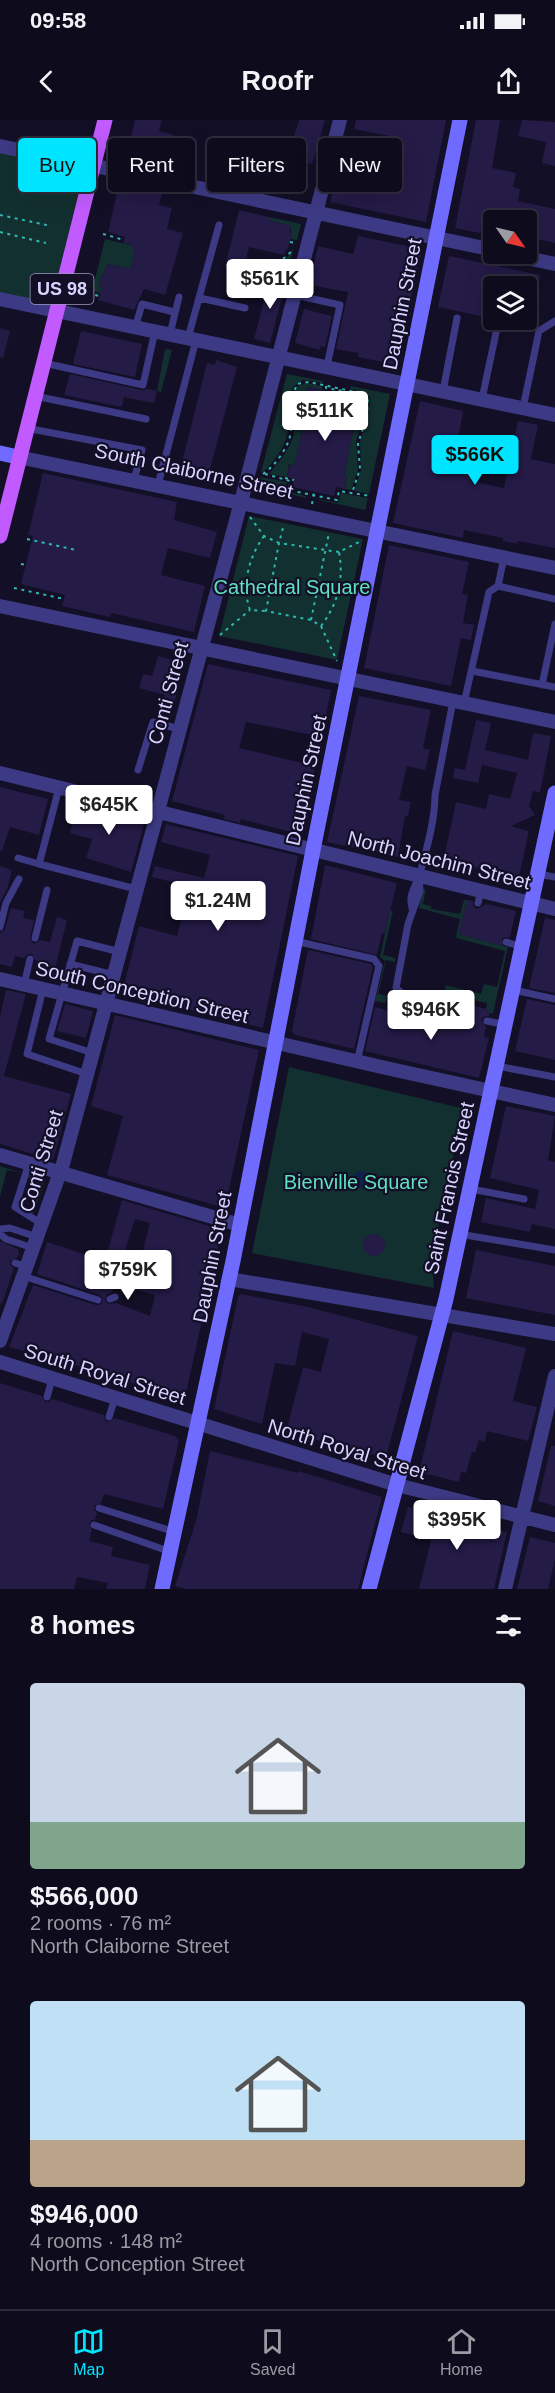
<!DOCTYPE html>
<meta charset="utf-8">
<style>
:root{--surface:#0e0b1c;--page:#1c1929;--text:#f1f3f6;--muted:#9b9ba3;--line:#2e2b3b;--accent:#00e5ff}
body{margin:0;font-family:Arial,sans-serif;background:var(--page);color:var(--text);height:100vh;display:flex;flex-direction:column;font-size:22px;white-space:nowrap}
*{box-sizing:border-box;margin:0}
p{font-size:20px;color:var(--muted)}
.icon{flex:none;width:33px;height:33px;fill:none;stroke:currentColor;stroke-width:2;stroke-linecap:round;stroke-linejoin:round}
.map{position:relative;height:1469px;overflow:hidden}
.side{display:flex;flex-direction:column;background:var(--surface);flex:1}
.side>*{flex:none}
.top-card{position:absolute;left:18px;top:18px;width:519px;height:54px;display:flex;gap:12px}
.needle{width:39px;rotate:124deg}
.controls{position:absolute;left:483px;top:90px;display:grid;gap:12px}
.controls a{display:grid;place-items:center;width:54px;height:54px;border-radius:6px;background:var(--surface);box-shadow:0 6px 24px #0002,0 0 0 2px var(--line);font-size:30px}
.price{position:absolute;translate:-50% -51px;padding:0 14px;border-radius:6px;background:#fff;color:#222;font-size:20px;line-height:39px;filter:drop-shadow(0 2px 3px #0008)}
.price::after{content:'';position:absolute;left:50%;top:36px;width:18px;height:14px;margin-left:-9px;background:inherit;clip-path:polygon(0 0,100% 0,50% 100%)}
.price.on{background:var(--accent);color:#111}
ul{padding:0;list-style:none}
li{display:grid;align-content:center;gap:12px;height:318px;padding:0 30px}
li span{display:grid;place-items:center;height:186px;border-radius:6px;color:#555}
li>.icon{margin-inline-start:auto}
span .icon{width:108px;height:108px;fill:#fffc;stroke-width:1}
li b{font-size:26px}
h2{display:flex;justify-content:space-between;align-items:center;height:72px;padding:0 30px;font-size:26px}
.tag{padding:0 21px;border-radius:6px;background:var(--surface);box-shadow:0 6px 24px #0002,0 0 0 2px var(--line);font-size:21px;line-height:54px}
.tag.on{background:var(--accent);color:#111}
.status{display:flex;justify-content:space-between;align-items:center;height:42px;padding:0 30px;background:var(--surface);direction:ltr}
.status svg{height:16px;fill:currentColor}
header{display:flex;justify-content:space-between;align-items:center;height:78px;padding:0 30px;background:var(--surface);font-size:27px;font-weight:700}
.tabs{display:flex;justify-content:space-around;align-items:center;height:84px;border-top:2px solid var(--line);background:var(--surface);font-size:16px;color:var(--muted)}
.tabs a{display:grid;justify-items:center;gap:3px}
.tabs .on{color:var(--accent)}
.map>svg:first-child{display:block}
.green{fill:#12302f}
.water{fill:#0c2248}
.building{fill:#241b47;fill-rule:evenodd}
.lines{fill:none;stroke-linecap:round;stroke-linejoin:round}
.path{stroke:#2fb8b0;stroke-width:2;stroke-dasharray:3 4.5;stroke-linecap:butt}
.lane{stroke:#3d3a85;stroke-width:7}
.street{stroke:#3d3a85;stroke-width:14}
.secondary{stroke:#6f6bff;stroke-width:15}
.primary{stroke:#c25bff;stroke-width:15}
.labels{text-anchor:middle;stroke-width:4.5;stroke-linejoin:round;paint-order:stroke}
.shield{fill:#130f26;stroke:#9e99be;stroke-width:1.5}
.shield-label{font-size:18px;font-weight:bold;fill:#d9d4ff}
.street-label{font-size:20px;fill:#d9d4ff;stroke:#130f26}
.park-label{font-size:20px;fill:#5fe0c0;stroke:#130f26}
</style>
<div class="status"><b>09:58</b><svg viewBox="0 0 49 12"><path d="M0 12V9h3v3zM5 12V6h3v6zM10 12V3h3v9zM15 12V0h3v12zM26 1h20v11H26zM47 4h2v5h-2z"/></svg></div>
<header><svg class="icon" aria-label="back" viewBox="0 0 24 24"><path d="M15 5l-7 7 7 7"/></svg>Roofr<svg class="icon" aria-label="share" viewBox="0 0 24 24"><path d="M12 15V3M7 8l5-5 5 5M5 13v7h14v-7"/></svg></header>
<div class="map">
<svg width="555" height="1469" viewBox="0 0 555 1469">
<rect width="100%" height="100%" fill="#130f26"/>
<path class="green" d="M0 26 92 45 57 192 0 179Z
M269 97 301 104 297 120 291 119V106L269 100Z
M105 119 134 126 133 130 135 131 130 149 108 144 99 163 102 167 100 173 92 171Z
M294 125 288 153 282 152 280 148C283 138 292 135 294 125Z
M165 229 172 230 161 272 157 271Z
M287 254 323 261V263L303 260 293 267 291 275 286 281C293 311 286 329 264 352H261Z
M307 263 322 266V270L308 267 306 279 308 280 295 345 289 344 287 357 269 354C278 343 292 327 294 313 294 305 292 296 293 288L297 285 298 281 294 276 296 267Z
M351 266 390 274 369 374 354 371 361 350 360 322 368 296 370 278 363 272 350 269Z
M349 271 364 275 368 278 366 291 356 321 358 350 351 370 344 369 347 356 344 355 357 293H359L362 279 348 275Z
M260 357 287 362 285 371 306 376V378L257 366Z
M341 373 368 378 365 390 319 380V379L338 383Z
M249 396 363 419 337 540 219 516Z
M423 769 426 770 423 784 431 786V789L460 794 464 780H467L459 814 508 827 493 893 485 894 487 883 473 880 471 889 467 888 470 873 456 870 451 885 442 883 446 865 481 874 484 864 497 867 505 831 457 818 456 816 460 799 419 788Z
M390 790 393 791 383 835 395 838V842L386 840 378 874 387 876 385 883 375 881 385 841 380 837Z
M438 892C449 895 461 900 464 912L435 905Z
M289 947 465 989 461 1000 432 1137 434 1168 252 1133Z
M0 1046 23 1053 7 1050 0 1077Z
M29 1055 45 1060 33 1094 30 1092 37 1066 29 1058Z"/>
<path class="water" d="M352 1060a9 9 0 1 1 18 0a9 9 0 1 1-18 0Z"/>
<path class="building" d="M135 0H162L159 11 174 15 167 47 126 38Z
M299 0H325L312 44 288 37Z
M356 0H446L426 102 330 82 337 53 387 64 388 61 396 63 403 27 393 25 395 17 354 9Z
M476 0H500L492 48 516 53 513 67 520 69 518 81 555 89V123L526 117V100H494V116L455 108Z
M522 0 555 2V46L542 43 546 22 518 16Z
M119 64 162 73 159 85 172 88 167 109 183 113 165 175 144 169 134 190 98 180 102 167 99 163 108 144 130 149 135 131 132 130 134 126 123 123 125 117 108 112Z
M239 90 269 97V100L291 106 290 113 292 114 288 129H286L284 135 249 127 243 151 225 147Z
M358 116 422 129 396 245 358 237V233L336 229 348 172 309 165 318 126 353 134Z
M449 136 540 155 531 200 526 199V166H494V199L438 187Z
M270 158 286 162 270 223 254 219Z
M304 189 332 196 325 227 321 226 320 230 295 223Z
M0 208 10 211 3 238 0 237Z
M81 211 142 224 135 257 73 244Z
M216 240 237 247 207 361 186 355V352L180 350 207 243 215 245Z
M70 254 142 270 147 269 157 271 154 283 124 277 122 287 64 275Z
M308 267 362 278 359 293H357L344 355H347L344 369 336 367 334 376 292 367 294 359 287 357 290 344 295 345 308 280H306Z
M420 281 463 291 457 327 451 326 446 349 481 357 479 363 504 368 518 301 538 305 531 339 555 344V428L518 421 517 424 503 421V418L464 410 463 418 393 403Z
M43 353 177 382 174 400 217 412 210 438 168 428 161 455 205 466 194 512 111 493 110 497 62 486 65 475 21 464 33 416 28 415Z
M389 425 469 442 462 474 468 475 463 503 474 505 471 520 461 518 451 566 364 548Z
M158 536 176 541 169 567 178 569 172 591 162 588 165 575 139 568 143 554 152 556Z
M208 544 331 570 322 617 246 602 239 628 315 646 302 715 241 699 240 703 224 699 225 695 172 681Z
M359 576 431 590 423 628 430 630 425 650 407 646 399 680 411 682 408 696H405L398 737 327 722Z
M476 600 491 603 485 630 528 640 533 613 551 616 540 673 533 671 529 686 535 695 511 706 529 711 519 757 474 747 473 753 442 747 456 682 486 689 489 674 510 679 517 653 482 645 478 663 453 658 454 648 465 650Z
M0 667 48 679 39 715 10 707 2 731H0Z
M76 686 109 694 110 690 145 700 131 752 86 738 92 719 70 713Z
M166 704 298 736 263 908 122 873 139 806 177 816 189 766 152 757 155 746 204 758 210 735 161 722Z
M325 745 397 763 385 813H382L377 835 311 819Z
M0 746 12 750 7 769 0 783Z
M467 780 473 781 474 787 477 789 486 784 516 791 510 817 502 818V826L459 814Z
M11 788 25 791 23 798 34 800 30 819 34 824 40 820 50 822 57 797 67 800 53 857 42 854 45 843 35 840 32 834H28L24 838 15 836 12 847 0 844V813L5 809Z
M545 798 555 800V873L529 868Z
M308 830 371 844 373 847 354 929 295 915 292 911Z
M6 870 26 874 4 956 71 974 53 1040 0 1024V897Z
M527 879 555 885V940L515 931Z
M65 884 93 891 86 918 57 911Z
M467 884 490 890 489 896 483 897 481 900 486 907 484 917 489 918 479 958 365 931 375 887 409 897V899L461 911 463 901H468L470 897 466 890Z
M115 895 259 930 225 1088 107 1055 123 996 91 986Z
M506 986 555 996 548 1040 555 1042V1109L532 1104 530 1112 481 1102 486 1078 535 1089 539 1070 490 1058Z
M122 1080 222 1110 185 1278 128 1262 25 1229 24 1231 9 1227 33 1165 96 1185 102 1184 103 1178 100 1175 37 1154 47 1122 105 1141ZM135 1099 150 1103 133 1169 155 1175 150 1196 116 1183 109 1184 105 1181 106 1175 112 1172Z
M363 1125a11 11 0 1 1 22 0a11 11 0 1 1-22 0Z
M0 1121 18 1129 19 1133 17 1138 10 1141V1145L14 1148 2 1184 0 1183Z
M476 1130 555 1146V1195L466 1178Z
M241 1174 308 1187 418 1216 386 1338 286 1312 303 1247 321 1252 329 1219 302 1212 295 1246 275 1243 262 1304 214 1289 238 1177Z
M453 1211 526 1228 513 1281 537 1287 528 1321 487 1311 485 1322 479 1320 475 1333 472 1332 466 1353 461 1352 459 1362 419 1352Z
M0 1263 42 1276 45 1282H49L52 1279 104 1295 105 1300 108 1302 115 1298 175 1316 179 1321 163 1389 104 1374 101 1383 94 1386V1390L97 1393 95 1400H91L89 1404 92 1410 89 1421 113 1427 111 1436 150 1445 145 1469H106L108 1463 77 1457 74 1469H0Z
M551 1326H555V1386L538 1381Z
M210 1331 298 1353 299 1351 382 1377 358 1469H186L175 1466 196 1401Z
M408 1387 507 1412 494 1469H419L431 1420 401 1412Z
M530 1417 555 1423V1439L548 1469H517Z"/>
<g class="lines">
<path class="path" d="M0 95 51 106
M0 112 46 123
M103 114 124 120
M290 122 296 123
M283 139 292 131
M88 173 99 176
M326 266V268L343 271V269
M292 277 297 264 309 262 365 274 368 277 367 295 358 324 360 349 352 373
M286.5 282a4.5 4.5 0 1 1 9 0a4.5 4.5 0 1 1-9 0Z
M263 354C275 346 290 326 291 310 292 303 290 294 291 286
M265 354 290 361 288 370 337 380 339 371 370 376
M285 358 294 360
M312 384 314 372
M250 397 264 416 279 423 284 404
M264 416C249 437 241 465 250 490L266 491
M27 419 76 430
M339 432 279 423 266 491 311 500 321 506C338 484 344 459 339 432L361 421
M21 444 26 445
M14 468 64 479
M311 500 329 413
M321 506 337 541
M220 515 250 490"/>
<path class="lane" d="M295 175 340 185 327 246
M200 178 245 188
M135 208 142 184 174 192
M170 214 179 177
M188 218 219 105
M44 243 143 265 155 211
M443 271 457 198
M35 276 146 299
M482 279 497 208
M523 288 539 211 555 201
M26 308 142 330 134 360
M158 365 196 220
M498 466 555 479
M472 551 555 567
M542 565 555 504
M464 583 489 472 498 466 504 437
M138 650 153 602 179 609
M59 668 39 744 136 769
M18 738 39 744
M538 754 555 757
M419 756 420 771 408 804 396 868 402 873 431 880 441 886 455 889 465 896
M478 783 481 771
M412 788C408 773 416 767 420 753 427 729 435 700 435 675L453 581
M0 807 6 783 19 759
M35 818 47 770
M295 821 374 839 379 846 357 942
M506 822 522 827
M70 844 114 855
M24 865 30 839
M43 869 27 934 87 954
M514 870 555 879
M487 901 506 905
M93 933 49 919 77 821 120 832
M497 946 555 957
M29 1043 15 1087 42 1104
M471 1069 524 1079
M0 1109 10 1108 37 1117
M0 1114 6 1119 33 1128
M459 1114 555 1130
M15 1143 27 1147
M23 1156 98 1180
M110 1179 115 1177
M47 1277 52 1259
M109 1297 115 1278
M99 1388 175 1412
M94 1405 171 1432"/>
<path class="street" d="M0 26 494 130
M508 134 555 144
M0 179 555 295
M18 337 555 448
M0 486 555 602
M0 653 555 789
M0 859 386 948 555 985
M0 1035 240 1105
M229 1159 555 1214
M0 1221 63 1044 241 382 340 0
M0 1242 397 1365 555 1405
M505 1469 555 1256"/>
<path class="secondary" d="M0 333 18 337
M162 1469 233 1141 315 720 460 0
M369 1469 446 1179 555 673"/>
<path class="primary" d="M0 416 105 0"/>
</g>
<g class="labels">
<rect class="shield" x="30.5" y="154" width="63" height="30" rx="4.5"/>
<g class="shield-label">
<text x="62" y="175">US 98</text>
</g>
<g class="street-label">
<text transform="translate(402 184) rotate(-79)" y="7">Dauphin Street</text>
<text transform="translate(194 351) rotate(12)" y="7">South Claiborne Street</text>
<text transform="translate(168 573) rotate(-75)" y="7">Conti Street</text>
<text transform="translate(306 660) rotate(-78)" y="7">Dauphin Street</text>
<text transform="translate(439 740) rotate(14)" y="7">North Joachim Street</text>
<text transform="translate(142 872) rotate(13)" y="7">South Conception Street</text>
<text transform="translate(41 1041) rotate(-73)" y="7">Conti Street</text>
<text transform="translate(449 1068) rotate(-78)" y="7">Saint Francis Street</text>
<text transform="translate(212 1137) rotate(-79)" y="7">Dauphin Street</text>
<text transform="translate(105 1254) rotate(17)" y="7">South Royal Street</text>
<text transform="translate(347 1329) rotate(17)" y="7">North Royal Street</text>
</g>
<g class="park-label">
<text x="292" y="474">Cathedral Square</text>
<text x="356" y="1069">Bienville Square</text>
</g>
</g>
</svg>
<div class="controls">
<a><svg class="needle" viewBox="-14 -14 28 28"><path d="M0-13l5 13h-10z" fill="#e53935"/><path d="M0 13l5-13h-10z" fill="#9b9ba3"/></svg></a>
<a><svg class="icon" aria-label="layers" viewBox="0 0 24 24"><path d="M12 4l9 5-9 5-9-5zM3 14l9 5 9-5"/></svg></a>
</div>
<b class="price" style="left:270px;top:190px">$561K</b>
<b class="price" style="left:325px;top:322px">$511K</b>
<b class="price on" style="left:475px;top:366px">$566K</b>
<b class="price" style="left:109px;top:716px">$645K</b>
<b class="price" style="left:218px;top:812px">$1.24M</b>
<b class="price" style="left:431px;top:921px">$946K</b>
<b class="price" style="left:128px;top:1181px">$759K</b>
<b class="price" style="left:457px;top:1431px">$395K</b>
<div class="top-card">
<a class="tag on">Buy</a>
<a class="tag">Rent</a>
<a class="tag">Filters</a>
<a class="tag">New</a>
</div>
</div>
<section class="side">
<h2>8 homes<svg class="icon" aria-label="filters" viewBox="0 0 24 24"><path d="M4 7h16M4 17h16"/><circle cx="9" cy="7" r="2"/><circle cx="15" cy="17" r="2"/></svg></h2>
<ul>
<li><span style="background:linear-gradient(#c9d6e8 75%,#7fa58c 0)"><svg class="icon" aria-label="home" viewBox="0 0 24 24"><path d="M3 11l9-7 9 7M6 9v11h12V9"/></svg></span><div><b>$566,000</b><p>2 rooms · 76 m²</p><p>North Claiborne Street</p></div></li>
<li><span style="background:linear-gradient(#bfe0f5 75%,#b9a48a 0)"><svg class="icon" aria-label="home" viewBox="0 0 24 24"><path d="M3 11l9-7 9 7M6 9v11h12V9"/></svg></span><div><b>$946,000</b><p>4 rooms · 148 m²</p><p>North Conception Street</p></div></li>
</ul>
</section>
<nav class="tabs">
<a class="on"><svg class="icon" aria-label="map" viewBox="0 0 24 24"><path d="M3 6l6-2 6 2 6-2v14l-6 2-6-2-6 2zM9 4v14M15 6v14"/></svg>Map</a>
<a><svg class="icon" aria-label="saved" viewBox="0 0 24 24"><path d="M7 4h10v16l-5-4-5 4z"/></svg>Saved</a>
<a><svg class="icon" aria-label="home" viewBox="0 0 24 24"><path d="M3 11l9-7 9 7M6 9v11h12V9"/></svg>Home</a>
</nav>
